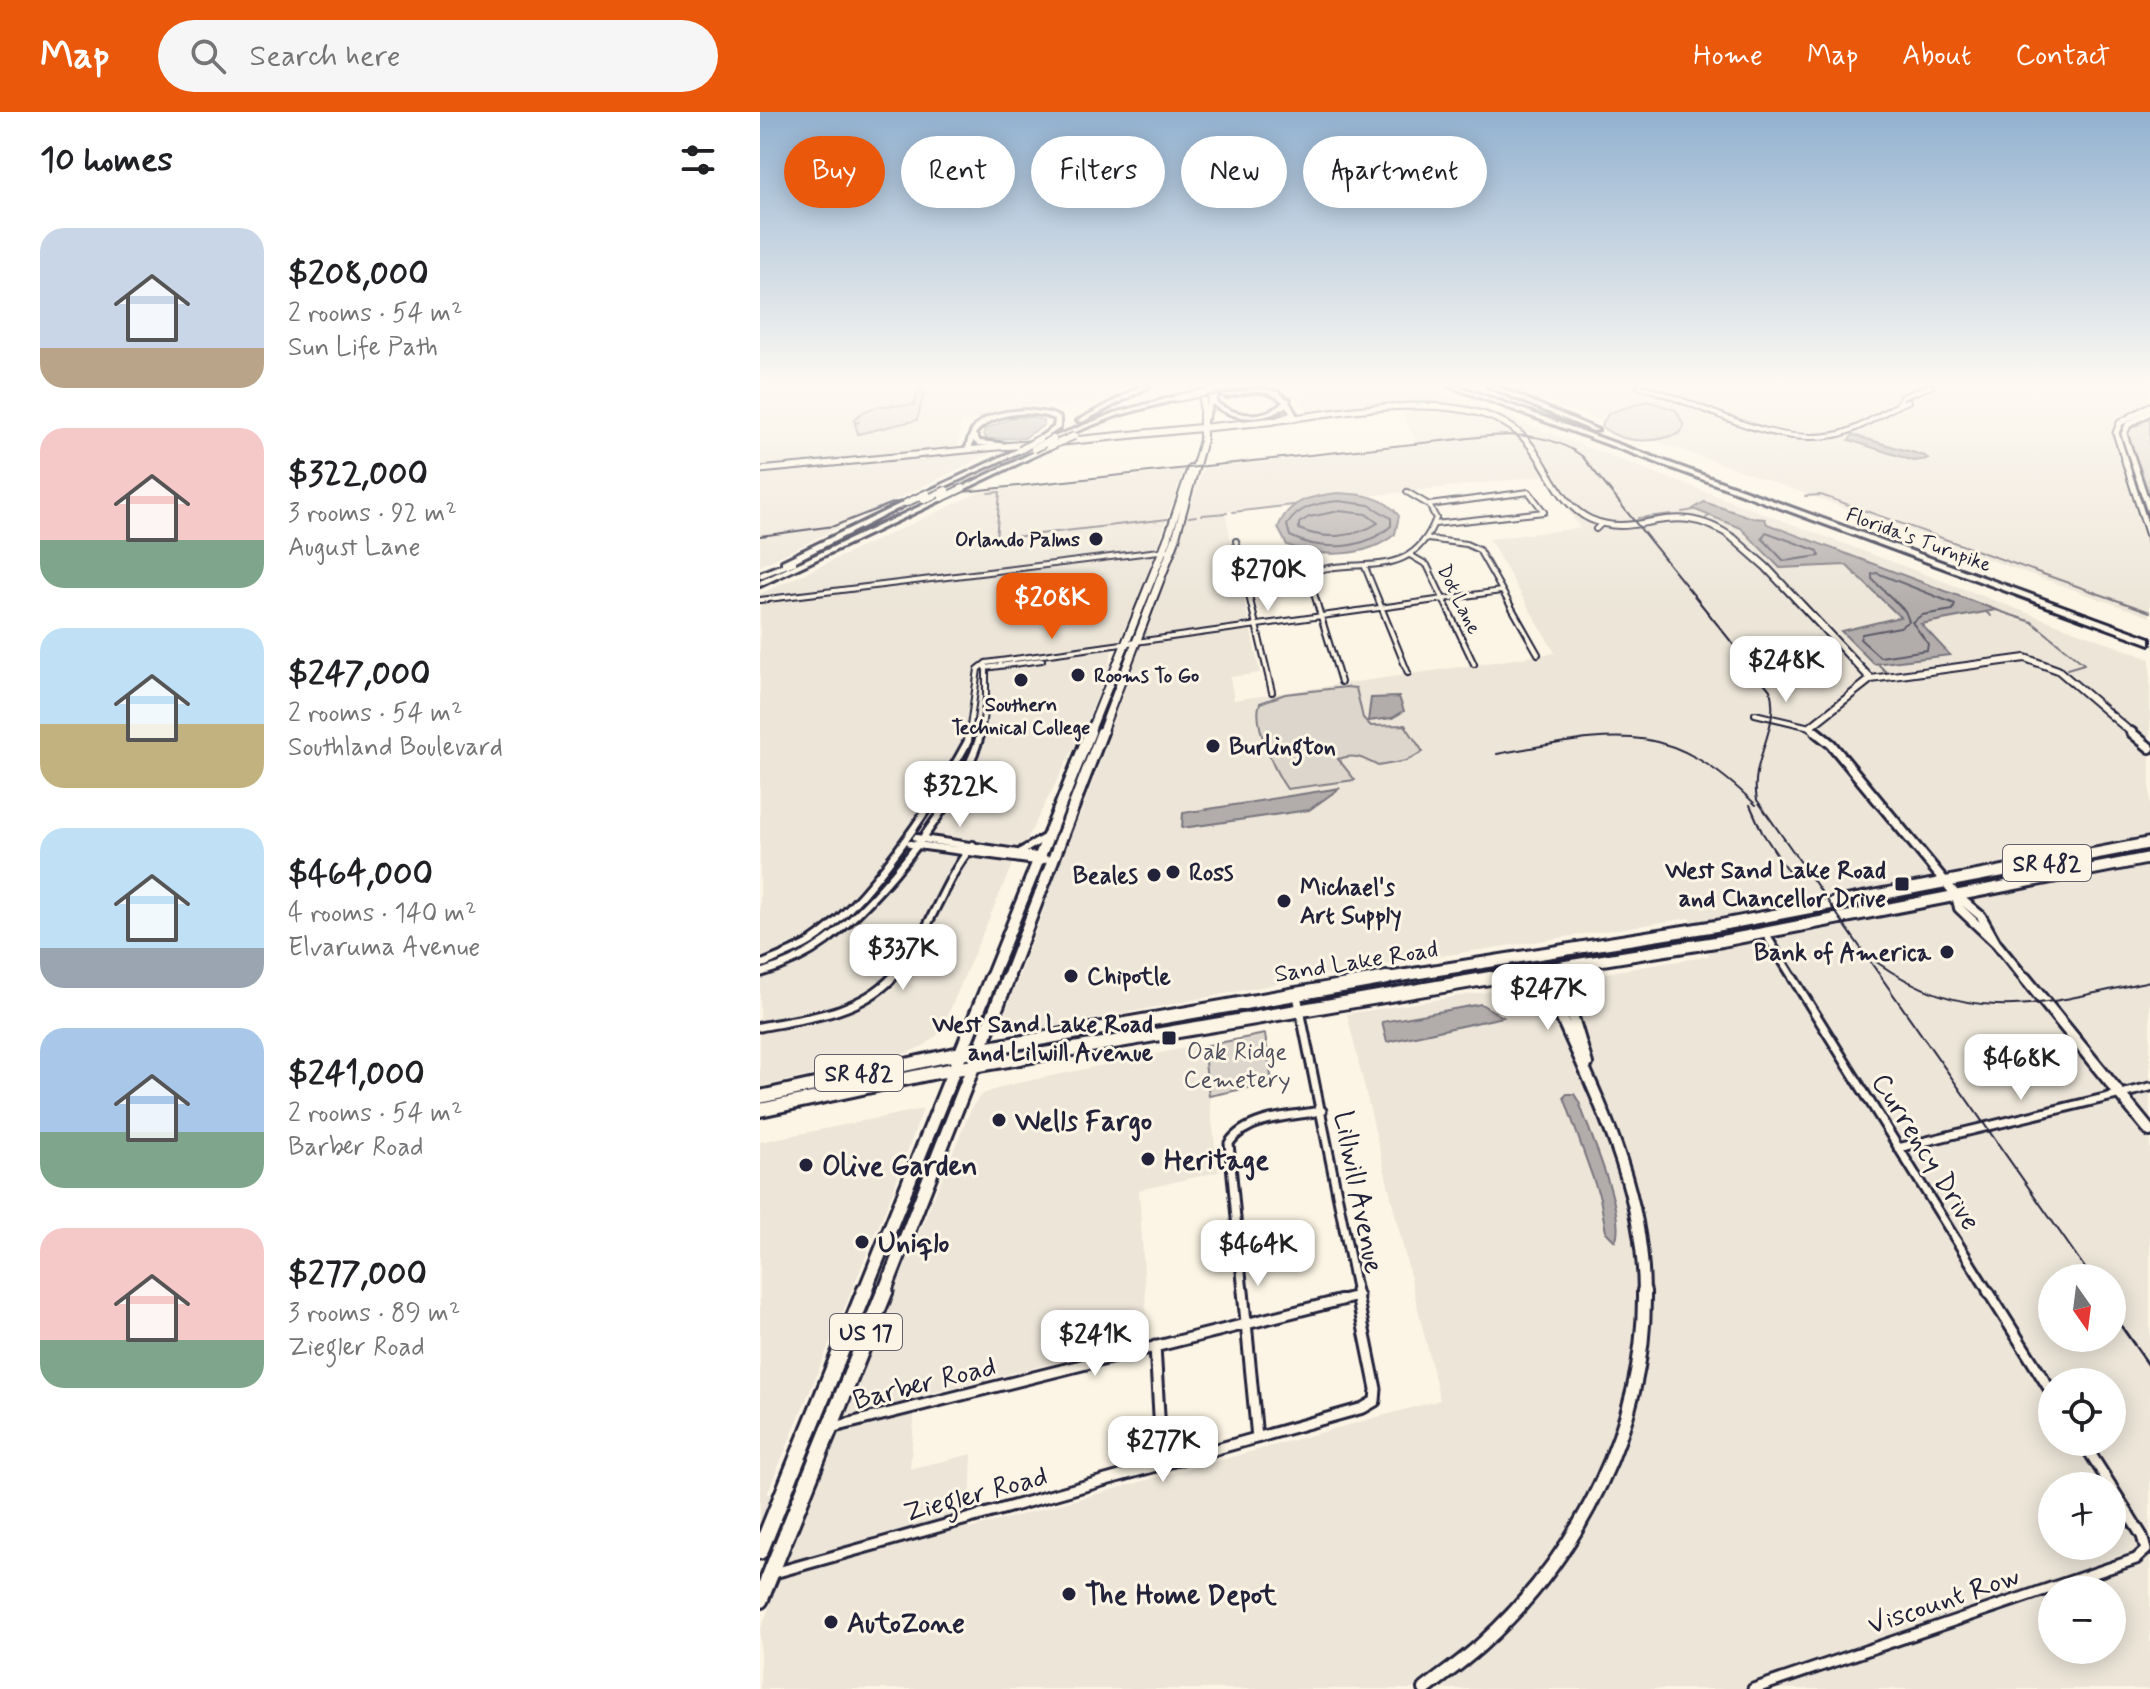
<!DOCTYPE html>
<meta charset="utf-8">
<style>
:root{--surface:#fff;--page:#f6f6f6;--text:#202124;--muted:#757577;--accent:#ea580c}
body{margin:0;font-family:Mynerve,sans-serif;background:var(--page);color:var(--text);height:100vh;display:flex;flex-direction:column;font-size:30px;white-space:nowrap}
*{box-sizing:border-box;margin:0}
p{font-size:26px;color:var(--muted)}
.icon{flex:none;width:44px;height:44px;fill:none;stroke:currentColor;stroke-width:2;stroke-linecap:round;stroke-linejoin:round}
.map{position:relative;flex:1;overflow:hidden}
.sheet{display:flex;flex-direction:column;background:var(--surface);width:760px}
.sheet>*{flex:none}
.banner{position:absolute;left:24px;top:24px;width:760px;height:72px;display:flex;gap:16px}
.needle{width:52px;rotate:166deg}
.tools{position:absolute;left:1278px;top:1152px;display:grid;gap:16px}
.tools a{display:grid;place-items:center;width:88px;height:88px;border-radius:50%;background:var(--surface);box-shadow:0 4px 20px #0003;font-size:40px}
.price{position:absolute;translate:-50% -68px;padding:0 18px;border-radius:16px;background:#fff;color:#222;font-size:26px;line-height:52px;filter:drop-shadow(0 2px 4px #0008)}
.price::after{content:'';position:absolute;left:50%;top:48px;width:24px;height:18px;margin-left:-12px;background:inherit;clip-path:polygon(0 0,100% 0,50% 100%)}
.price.current{background:var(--accent);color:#fff}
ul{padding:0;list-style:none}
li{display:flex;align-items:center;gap:24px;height:200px;padding:0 40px}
li span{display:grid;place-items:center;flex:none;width:224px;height:160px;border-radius:24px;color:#555}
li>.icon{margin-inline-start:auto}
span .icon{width:96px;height:96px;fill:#fffc;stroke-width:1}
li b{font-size:34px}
h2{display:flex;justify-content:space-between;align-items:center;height:96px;padding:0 40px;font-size:34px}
.chip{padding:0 28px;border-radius:36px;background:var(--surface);box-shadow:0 4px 20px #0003;font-size:28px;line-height:72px}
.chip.current{background:var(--accent);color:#fff}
header{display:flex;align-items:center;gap:48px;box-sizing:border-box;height:112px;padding:0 40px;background:var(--accent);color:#fff}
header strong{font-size:38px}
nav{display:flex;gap:44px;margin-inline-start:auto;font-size:28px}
.search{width:560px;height:72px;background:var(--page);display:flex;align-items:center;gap:20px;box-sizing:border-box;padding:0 28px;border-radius:44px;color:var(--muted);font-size:30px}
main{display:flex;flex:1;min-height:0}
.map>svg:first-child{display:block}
.built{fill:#ece5d8;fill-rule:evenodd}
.green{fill:#dcd6cc;stroke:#7f7c84;stroke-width:2}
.water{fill:#b2adab;stroke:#78757e;stroke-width:2}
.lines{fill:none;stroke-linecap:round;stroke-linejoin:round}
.shore{stroke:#5c5a68;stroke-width:2}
.stream{stroke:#78757e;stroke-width:2}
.minor-far3-casing{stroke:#22223b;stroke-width:8}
.minor-far2-casing{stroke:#22223b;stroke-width:12}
.minor-far1-casing{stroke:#22223b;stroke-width:13}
.minor-casing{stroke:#22223b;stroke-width:15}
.tertiary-far4-casing{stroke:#22223b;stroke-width:9}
.tertiary-far3-casing{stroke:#22223b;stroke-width:10}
.tertiary-far2-casing{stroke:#22223b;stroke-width:14}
.tertiary-far1-casing{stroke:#22223b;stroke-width:16}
.tertiary-casing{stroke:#22223b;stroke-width:18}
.secondary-casing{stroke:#22223b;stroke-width:9}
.primary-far4-casing{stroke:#22223b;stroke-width:10}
.primary-far3-casing{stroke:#22223b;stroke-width:11}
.primary-far2-casing{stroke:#22223b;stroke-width:16}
.primary-far1-casing{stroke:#22223b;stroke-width:18}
.primary-casing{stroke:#22223b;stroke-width:21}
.motorway-casing{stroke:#22223b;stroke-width:6}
.minor-far3{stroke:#fcf5e5;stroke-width:4}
.minor-far2{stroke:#fcf5e5;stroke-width:6}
.minor-far1{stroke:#fcf5e5;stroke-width:7}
.minor{stroke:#fcf5e5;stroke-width:9}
.tertiary-far4{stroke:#fcf5e5;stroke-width:5}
.tertiary-far3{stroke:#fcf5e5;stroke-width:6}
.tertiary-far2{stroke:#fcf5e5;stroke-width:8}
.tertiary-far1{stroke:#fcf5e5;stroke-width:10}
.tertiary{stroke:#fcf5e5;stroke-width:12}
.secondary{stroke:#fcf5e5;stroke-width:5}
.primary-far4{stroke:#fcf5e5;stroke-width:6}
.primary-far3{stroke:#fcf5e5;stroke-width:7}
.primary-far2{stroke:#fcf5e5;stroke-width:10}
.primary-far1{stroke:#fcf5e5;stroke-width:12}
.primary{stroke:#fcf5e5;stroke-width:15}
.motorway{fill:#fcf5e5;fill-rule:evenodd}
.rail-far1{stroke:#22223b;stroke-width:2}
.rail{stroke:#22223b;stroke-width:3}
.motorway-bridge-casing{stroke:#22223b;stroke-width:10;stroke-linecap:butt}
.motorway-bridge{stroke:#fcf5e5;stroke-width:6}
.poi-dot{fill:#22223b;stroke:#fcf5e5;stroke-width:3}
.labels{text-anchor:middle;stroke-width:6;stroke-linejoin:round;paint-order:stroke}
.far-poi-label{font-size:20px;font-weight:bold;fill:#22223b;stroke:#fcf5e5;text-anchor:end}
.far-street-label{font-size:20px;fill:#22223b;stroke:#fcf5e5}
.shield{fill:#fcf5e5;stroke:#63616e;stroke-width:2}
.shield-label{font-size:22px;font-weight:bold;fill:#22223b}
.poi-label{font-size:24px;font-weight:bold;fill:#22223b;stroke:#fcf5e5;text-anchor:start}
.street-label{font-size:24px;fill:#22223b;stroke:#fcf5e5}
.park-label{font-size:24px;fill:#504f5f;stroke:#fcf5e5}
.near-poi-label{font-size:28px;font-weight:bold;fill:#22223b;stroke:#fcf5e5;text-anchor:start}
.near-street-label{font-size:28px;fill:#22223b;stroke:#fcf5e5}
</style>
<header>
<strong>Map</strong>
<div class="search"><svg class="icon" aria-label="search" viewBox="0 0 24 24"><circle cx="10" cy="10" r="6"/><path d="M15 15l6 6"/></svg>Search here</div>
<nav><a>Home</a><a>Map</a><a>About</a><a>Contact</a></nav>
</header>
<main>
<section class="sheet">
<h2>10 homes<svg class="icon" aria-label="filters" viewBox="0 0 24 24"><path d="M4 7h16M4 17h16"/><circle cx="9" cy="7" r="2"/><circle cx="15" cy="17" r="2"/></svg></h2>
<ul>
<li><span style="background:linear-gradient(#c9d6e8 75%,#b9a48a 0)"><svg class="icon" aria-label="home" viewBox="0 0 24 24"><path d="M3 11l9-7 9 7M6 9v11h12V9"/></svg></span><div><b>$208,000</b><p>2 rooms · 54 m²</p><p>Sun Life Path</p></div></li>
<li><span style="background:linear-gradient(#f6c9c9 70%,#7fa58c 0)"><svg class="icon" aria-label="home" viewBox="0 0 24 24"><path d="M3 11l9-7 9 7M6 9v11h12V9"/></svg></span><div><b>$322,000</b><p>3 rooms · 92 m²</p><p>August Lane</p></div></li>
<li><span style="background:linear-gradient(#bfe0f5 60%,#c2b280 0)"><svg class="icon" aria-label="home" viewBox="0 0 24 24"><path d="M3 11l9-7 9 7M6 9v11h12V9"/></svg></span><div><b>$247,000</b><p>2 rooms · 54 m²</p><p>Southland Boulevard</p></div></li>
<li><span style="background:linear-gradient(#bfe0f5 75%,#9aa5b1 0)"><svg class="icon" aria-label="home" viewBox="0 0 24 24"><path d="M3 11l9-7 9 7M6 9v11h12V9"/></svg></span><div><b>$464,000</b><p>4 rooms · 140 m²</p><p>Elvaruma Avenue</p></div></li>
<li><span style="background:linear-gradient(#a9c7e8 65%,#7fa58c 0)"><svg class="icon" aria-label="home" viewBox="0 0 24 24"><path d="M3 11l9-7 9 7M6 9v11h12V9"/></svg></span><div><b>$241,000</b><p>2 rooms · 54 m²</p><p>Barber Road</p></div></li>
<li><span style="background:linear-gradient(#f6c9c9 70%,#7fa58c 0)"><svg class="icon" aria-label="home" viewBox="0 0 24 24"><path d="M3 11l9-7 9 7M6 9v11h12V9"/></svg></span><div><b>$277,000</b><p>3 rooms · 89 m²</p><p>Ziegler Road</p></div></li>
</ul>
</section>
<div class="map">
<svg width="1390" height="1577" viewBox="0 0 1390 1577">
<rect width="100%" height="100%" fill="#fcf5e5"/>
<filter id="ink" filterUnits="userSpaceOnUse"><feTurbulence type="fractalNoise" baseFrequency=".0125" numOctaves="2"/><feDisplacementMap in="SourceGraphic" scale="16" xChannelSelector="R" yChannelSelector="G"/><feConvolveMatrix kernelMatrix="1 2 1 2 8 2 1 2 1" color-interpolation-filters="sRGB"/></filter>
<g filter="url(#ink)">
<path class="built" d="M0 274H371L343 289 249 298 201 312 196 342 237 338 0 454Z
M534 274H657L694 285 1390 547V1577H0V1519L111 1234 212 995 221 983 245 974 443 932 458 1060 379 1078 388 1227 156 1285 150 1357 212 1342 209 1417 680 1288 587 902 950 844 929 806 583 859 270 919 255 918 246 911V899L292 775H286L313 707 319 706 349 626H343L416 440 443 356 659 333 638 295 549 303ZM785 364 820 416 729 427 795 541 474 588 470 565 500 561 465 400ZM1292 1166H1352V1226H1292ZM1292 1270H1352V1330H1292ZM1292 1374H1352V1434H1292ZM1292 1478H1352V1538H1292Z
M742 274H1390V505L1091 398Z
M424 358 388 462 360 528 353 531 348 558 326 612 265 731 260 734 180 921 165 933 147 941 0 975V482L220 380Z
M163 997 130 1086 7 1382 12 1383 0 1413V1030Z"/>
<path class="green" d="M165 278 157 308 98 322 94 308C110 290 132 294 154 293L158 279Z
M887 289 916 298 924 314 920 321C895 331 863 333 841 314L849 301Z
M1390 306V384L1367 319Z
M586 575 596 576 603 606 611 614 645 613 663 640 646 649 618 654C603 646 594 641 578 647L595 668 527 677C515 660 492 611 500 591L525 582Z
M505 922 512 971 449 984 443 934Z"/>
<path class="water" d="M252 306 271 305 284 309V313L264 326 227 327 223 322 227 316Z
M1093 323 1165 344 1168 347 1154 349 1089 328Z
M578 381C601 382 625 384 639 404L635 422C607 446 560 446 527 433L518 416C528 388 551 384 578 381Z
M944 390 993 406 1005 407 1007 412 1236 498 1161 512 1190 543 1114 552 1081 519 1140 505 1086 453 1020 456 981 416 933 397Z
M639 585 644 599 632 606 608 609 611 586Z
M580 676 549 698 422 716 423 701Z
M721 892 743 905 627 930 622 910Z
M807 982H814L819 990C828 1017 868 1106 855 1129L846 1120 840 1086 804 985Z"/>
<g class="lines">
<path class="shore" d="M579 389 609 393 631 406V414C604 438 562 440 530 424L527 413C539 394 558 391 579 389Z
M579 399 606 402 618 411C594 426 564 428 539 417V411L549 405Z
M1006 420 1058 439 1060 444 1024 449 1002 426Z
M1117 461 1195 492 1193 498 1162 503 1152 510 1168 532 1167 538 1120 545 1100 527 1102 522 1140 515 1149 509 1145 499 1112 467V462Z"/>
<path class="stream" d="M95 311 99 310
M228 381 240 380 236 427 408 407
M1045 384 1061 383 1390 500
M473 400 533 393
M922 400 934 398
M442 403 467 401
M429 405 436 404
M878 406 911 402
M946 406 951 403
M1236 498 1272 510 1324 552 1307 557
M1227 501 1231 504
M1119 553 1128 562"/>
<g class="minor-far3-casing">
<path id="minor-far3" d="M879 274C943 291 1007 335 1075 323 1102 318 1123 298 1148 289
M1138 292 1142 285 1171 274
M669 393 769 380 784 400 675 412
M836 417 842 411
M668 427 706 432 719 438 778 542
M476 429 512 580
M650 443 667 453 714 552
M605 455 648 561
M0 488 407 438
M226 551 741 479
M225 556 282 548
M581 570 548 462C595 441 650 475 676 406L669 393 647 380
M995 602 1050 615
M209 622 218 557 226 551
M221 622 226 587V551"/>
</g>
<g class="minor-far2-casing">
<path id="minor-far2" d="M156 726 283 745
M150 732 276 749 291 747
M262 739 286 725
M1005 821 1034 868
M0 853C16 846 35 839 50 830 106 794 176 688 208 629L209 620
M0 861C24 854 46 844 66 829 118 790 205 683 221 620
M130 868C168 830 179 774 213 733"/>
</g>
<g class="minor-far1-casing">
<path id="minor-far1" d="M1033 866 1229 1181
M537 883 597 1181
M0 915C47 906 97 902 132 866
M1138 1036 1390 975
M483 1181 469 1031C488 1004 532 1004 562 999"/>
</g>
<g class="minor-casing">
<path id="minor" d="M483 1179 497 1326
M1228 1179 1292 1281
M395 1234 402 1355
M70 1316 598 1184
M1323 1330 1351 1374
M14 1461 603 1296 615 1289 616 1277 596 1179
M993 1577 1376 1447 1386 1438 1382 1424 1352 1376"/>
</g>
<g class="tertiary-far4-casing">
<path id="tertiary-far4" d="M1390 294 1360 311 1356 321 1390 427
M1390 300 1368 313 1364 322 1390 400
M512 309C577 301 709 273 761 323 787 347 797 392 830 407 881 430 912 381 976 428"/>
</g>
<g class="tertiary-far3-casing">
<path id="tertiary-far3" d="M973 426 1006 455 1111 567
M1058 622 1050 615 1111 567 1265 546 1298 558 1373 622"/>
</g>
<g class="tertiary-far2-casing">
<path id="tertiary-far2" d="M1056 620 1071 632 1196 783 1221 804 1236 831
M1371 620 1390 636
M1196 783 1199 796 1236 831 1266 868
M781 858 785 868
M801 868 807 854"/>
</g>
<g class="tertiary-far1-casing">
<path id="tertiary-far1" d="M784 866C829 972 883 1062 884 1181
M801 866 827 952
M1265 866 1390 1019"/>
</g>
<g class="tertiary-casing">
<path id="tertiary" d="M665 1577C684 1562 705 1548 723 1531 820 1443 886 1311 884 1179"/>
</g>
<g class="secondary-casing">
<path id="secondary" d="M0 358 248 334"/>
</g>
<g class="primary-far4-casing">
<path id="primary-far4" d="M298 330 512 309
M248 334 274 332
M407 428 431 356
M415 428 443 328V274"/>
</g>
<g class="primary-far3-casing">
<path id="primary-far3" d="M329 622 408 426
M341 622 416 426"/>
</g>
<g class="primary-far2-casing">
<path id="primary-far2" d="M230 868 330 620
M247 868 342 620
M615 868 956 814 1390 731
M717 868 962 829 1390 746"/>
</g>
<g class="primary-far1-casing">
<path id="primary-far1" d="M0 985 200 941 627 866
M0 998 172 961 730 866
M104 1181 231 866
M124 1181 248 866"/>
</g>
<g class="primary-casing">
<path id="primary" d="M0 1439 105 1179
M0 1488 125 1179"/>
</g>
<g class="motorway-casing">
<path id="motorway" d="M382 274H390L322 310 317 309Z
M461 274H468L458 283 456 290C475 305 505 308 523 290L521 288C504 275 486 281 466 285L463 283 499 276 518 280 527 287H530L529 290 539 307 534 308 532 305 510 310V308L530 301 526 294C506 311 473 309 452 292L447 307 442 308 450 282Z
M689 274H698L1390 526V532Z
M727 274H736L838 318 833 319Z
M417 284 419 285V287L359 303 299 326 294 325 355 301Z
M266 298 289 301 300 305V316L280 329 278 328V326L294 315 295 307C269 297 233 300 215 322L220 329 248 332 251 334 250 335 218 333 213 329 211 339 206 338C210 304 236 300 266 298Z
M289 333 291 334V336L205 377 200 376Z
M260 336 262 337V339L169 382 164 381Z
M182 384 184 385V387L0 474V469Z
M144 390 149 391 36 449V452L0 466V461L22 452V449Z"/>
</g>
<use href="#minor-far3" class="minor-far3"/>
<use href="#minor-far2" class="minor-far2"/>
<use href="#minor-far1" class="minor-far1"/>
<use href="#minor" class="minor"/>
<use href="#tertiary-far4" class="tertiary-far4"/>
<use href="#tertiary-far3" class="tertiary-far3"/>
<use href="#tertiary-far2" class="tertiary-far2"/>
<use href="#tertiary-far1" class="tertiary-far1"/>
<use href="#tertiary" class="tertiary"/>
<use href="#secondary" class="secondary"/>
<use href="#primary-far4" class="primary-far4"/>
<use href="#primary-far3" class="primary-far3"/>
<use href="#primary-far2" class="primary-far2"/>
<use href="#primary-far1" class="primary-far1"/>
<use href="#primary" class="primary"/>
<use href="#motorway" class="motorway"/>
<path class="rail-far1" d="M0 424 74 414 133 391 174 383 728 324C762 322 794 323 822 344L1010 578C1021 617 989 648 997 688L1332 1166
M737 642C853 622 905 603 996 693
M990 693 1002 720 1031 764
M1115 849C1211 917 1283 892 1390 869"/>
<path class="rail" d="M1352 1201 1390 1255"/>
<g class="motorway-bridge-casing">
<path id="motorway-bridge" d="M417 286 473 275
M289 335 314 324
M274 337 293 327
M260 338 279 327
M182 386 203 376
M164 388 186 378
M146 391 167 381"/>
</g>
<use href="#motorway-bridge" class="motorway-bridge"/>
</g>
</g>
<linearGradient id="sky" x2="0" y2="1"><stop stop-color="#92b1d0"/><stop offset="0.55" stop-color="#fefaf3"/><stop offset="1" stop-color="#fefaf3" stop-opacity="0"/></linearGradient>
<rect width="1390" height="495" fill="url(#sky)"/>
<g class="poi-dot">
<circle cx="336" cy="427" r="8"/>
<circle cx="318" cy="563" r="8"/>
<circle cx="261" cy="568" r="8"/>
<circle cx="453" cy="634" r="8"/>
<circle cx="413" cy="760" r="8"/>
<circle cx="394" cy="763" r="8"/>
<rect x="1134" y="764" width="16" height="16" rx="4"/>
<circle cx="524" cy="789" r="8"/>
<circle cx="1187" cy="840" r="8"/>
<circle cx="311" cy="864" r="8"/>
<rect x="401" y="918" width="16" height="16" rx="4"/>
<circle cx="239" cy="1008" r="8"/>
<circle cx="388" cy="1047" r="8"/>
<circle cx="46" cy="1053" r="8"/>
<circle cx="102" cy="1130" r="8"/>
<circle cx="309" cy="1482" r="8"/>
<circle cx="71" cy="1510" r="8"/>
</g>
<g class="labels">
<g class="far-poi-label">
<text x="320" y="434">Orlando Palms</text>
<text x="334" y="570" text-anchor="start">Rooms To Go</text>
<text x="261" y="599" text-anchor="middle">Southern<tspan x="261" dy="23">Technical College</tspan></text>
</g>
<g class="far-street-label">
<text transform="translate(1159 427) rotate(20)" y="7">Florida's Turnpike</text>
<text transform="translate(700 487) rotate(64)" y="7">Dot Lane</text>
</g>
<g class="shield">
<rect x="1243" y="733" width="88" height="36" rx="6"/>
<rect x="55" y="943" width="88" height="36" rx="6"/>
<rect x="70" y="1202" width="72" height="36" rx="6"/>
</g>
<g class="shield-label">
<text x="1287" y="759">SR 482</text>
<text x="99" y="969">SR 482</text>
<text x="106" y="1228">US 17</text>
</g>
<g class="poi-label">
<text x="469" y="642">Burlington</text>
<text x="1126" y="766" text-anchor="end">West Sand Lake Road<tspan x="1126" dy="28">and Chancellor Drive</tspan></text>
<text x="429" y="768">Ross</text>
<text x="378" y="771" text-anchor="end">Beales</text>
<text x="540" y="783">Michael's<tspan x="540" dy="28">Art Supply</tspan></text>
<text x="1171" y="848" text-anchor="end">Bank of America</text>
<text x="327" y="872">Chipotle</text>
<text x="393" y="920" text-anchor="end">West Sand Lake Road<tspan x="393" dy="28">and Lilwill Avenue</tspan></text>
</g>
<g class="street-label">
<text transform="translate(596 849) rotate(-9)" y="8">Sand Lake Road</text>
</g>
<g class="park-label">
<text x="477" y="947">Oak Ridge<tspan x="477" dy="28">Cemetery</tspan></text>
</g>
<g class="near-poi-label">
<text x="255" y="1018">Wells Fargo</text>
<text x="404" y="1057">Heritage</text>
<text x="62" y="1063">Olive Garden</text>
<text x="118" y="1140">Uniqlo</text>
<text x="325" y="1492">The Home Depot</text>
<text x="87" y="1520">AutoZone</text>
</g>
<g class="near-street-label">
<text transform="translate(1167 1039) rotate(58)" y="10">Currency Drive</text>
<text transform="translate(600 1080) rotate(79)" y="10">Lillwill Avenue</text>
<text transform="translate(164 1270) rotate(-14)" y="10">Barber Road</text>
<text transform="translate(215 1381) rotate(-15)" y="10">Ziegler Road</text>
<text transform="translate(1183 1487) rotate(-19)" y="10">Viscount Row</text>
</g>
</g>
</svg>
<div class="tools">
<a><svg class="needle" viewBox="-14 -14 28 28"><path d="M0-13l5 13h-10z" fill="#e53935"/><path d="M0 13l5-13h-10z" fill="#757577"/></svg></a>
<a><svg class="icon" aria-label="locate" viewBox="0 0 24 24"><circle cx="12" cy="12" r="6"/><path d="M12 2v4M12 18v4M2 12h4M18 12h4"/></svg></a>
<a>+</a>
<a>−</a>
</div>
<b class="price" style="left:508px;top:501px">$270K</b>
<b class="price current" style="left:292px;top:529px">$208K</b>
<b class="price" style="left:1026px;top:592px">$248K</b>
<b class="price" style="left:200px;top:717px">$322K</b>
<b class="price" style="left:143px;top:880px">$337K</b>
<b class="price" style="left:788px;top:920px">$247K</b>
<b class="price" style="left:1261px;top:990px">$468K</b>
<b class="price" style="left:498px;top:1176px">$464K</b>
<b class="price" style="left:335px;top:1266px">$241K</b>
<b class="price" style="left:403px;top:1372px">$277K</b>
<div class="banner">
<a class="chip current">Buy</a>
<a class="chip">Rent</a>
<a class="chip">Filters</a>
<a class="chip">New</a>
<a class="chip">Apartment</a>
</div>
</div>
</main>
